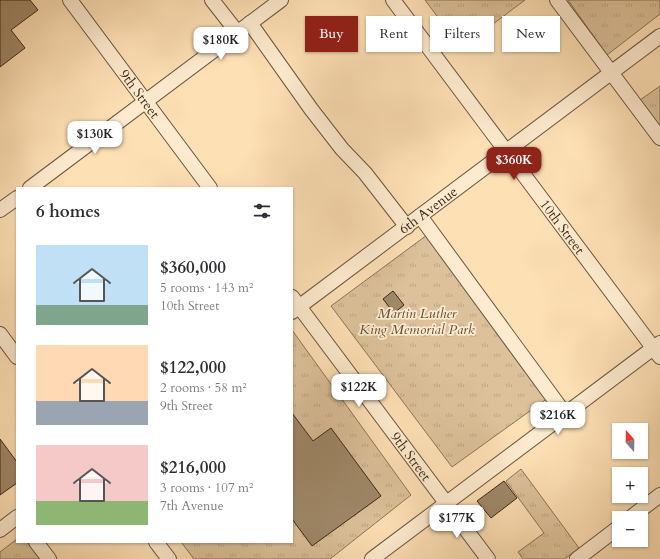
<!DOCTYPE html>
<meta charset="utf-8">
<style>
:root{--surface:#fff;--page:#f2f2f3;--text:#2b2b33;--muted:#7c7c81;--accent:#8f2418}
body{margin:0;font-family:Cardo,serif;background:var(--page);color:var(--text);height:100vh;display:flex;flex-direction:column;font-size:15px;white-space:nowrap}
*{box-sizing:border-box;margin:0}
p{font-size:13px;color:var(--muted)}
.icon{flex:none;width:22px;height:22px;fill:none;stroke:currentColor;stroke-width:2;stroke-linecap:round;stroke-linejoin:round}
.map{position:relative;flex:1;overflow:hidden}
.panel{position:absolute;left:16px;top:187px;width:277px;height:356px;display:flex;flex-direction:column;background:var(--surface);border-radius:0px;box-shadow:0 1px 3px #0004}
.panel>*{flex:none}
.guide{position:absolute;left:305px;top:16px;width:295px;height:36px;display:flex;gap:8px}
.needle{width:26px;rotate:340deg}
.controls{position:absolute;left:612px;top:423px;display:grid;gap:8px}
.controls a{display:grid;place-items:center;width:36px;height:36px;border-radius:0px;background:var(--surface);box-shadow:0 1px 3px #0004;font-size:20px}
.price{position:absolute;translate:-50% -34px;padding:0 9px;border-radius:8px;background:#fff;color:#222;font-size:13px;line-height:26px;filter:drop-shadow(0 1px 2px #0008)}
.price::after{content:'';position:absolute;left:50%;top:24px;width:12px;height:9px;margin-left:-6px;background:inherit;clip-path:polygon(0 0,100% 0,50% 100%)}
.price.current{background:var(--accent);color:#fff}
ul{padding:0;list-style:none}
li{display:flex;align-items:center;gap:12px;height:100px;padding:0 20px}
li span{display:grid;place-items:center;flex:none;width:112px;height:80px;border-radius:0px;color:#555}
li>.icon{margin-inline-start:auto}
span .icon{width:48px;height:48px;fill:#fffc;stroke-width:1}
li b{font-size:17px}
h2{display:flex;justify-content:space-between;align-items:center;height:48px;padding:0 20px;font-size:17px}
.tag{padding:0 14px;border-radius:0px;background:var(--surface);box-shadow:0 1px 3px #0004;font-size:14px;line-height:36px}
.tag.current{background:var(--accent);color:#fff}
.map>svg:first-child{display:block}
.park{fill:url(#park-tufts);stroke:#8a7458}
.building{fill:#9f8869;stroke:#382817}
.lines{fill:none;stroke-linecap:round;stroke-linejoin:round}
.minor-casing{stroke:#6a563e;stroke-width:16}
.minor{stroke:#feebcf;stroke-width:14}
.labels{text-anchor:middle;stroke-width:3.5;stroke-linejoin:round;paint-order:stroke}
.street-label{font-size:14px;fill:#382817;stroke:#feebcf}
.park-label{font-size:14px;font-style:italic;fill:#614e38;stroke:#feebcf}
</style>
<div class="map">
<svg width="660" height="559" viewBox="0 0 660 559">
<defs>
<pattern id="park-tufts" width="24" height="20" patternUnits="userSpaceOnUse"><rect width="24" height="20" fill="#dcc19a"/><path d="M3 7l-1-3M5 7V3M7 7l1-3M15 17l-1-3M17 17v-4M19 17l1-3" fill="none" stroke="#bea684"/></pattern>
</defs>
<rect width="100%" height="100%" fill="#fee0b5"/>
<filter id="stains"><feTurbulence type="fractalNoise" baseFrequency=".005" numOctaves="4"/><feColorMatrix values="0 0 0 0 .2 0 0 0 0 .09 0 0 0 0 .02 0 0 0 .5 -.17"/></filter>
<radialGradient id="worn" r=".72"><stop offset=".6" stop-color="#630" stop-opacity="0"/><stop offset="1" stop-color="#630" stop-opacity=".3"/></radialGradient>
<path class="park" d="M425 0H525L461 48Z
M568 0H660V14L607 55Z
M660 86V127L640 100Z
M427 235 548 398 452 467 331 306Z
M292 330 411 495 330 559H194L181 542H292Z
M521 469 579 548 565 559H523L518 552 544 533 506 481Z
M17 539V542H27L40 559H0V552Z"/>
<path class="building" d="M0 0H30L38 10 11 30 25 48 0 67Z
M393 291 404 305 394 313 383 299Z
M292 413 313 441 331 428 381 496 312 546 292 519Z
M0 439 17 462V483L0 495Z
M504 481 517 498 491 518 477 501Z"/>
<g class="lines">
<g class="minor-casing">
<g id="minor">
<path id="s1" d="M70 0 210 188"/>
<path d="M212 0 237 32"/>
<path id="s2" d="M393 0 660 357"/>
<path d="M557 0 660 138"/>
<path d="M250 23 311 109 342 149 365 173 407 227"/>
<path d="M30 188 281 0"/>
<path d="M0 210 17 198"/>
<path d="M420 216 565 414"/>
<path id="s3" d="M292 297 488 559"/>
<path id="s4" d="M292 312 660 36"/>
<path d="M0 334 17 357"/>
<path d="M630 518 660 495"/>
<path d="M0 530 17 517"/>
<path d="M36 542 49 559"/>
<path d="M156 542 169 559"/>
<path d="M372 559 660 343"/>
<path d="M577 559 619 527"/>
</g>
</g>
<use href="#minor" class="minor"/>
</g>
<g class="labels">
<g class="street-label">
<text dy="5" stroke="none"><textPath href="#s1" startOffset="117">9th Street</textPath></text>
<text dy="5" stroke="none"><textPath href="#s4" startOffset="170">6th Avenue</textPath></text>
<text dy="5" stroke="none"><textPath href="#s2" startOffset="283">10th Street</textPath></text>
<text dy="5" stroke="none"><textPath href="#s3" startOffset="199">9th Street</textPath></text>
</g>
<g class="park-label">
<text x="417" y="318">Martin Luther<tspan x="417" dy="16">King Memorial Park</tspan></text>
</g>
</g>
<rect width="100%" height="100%" filter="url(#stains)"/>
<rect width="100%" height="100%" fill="url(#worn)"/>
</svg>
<div class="controls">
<a><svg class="needle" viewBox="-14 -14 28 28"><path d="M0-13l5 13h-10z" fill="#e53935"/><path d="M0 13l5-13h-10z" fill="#7c7c81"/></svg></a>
<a>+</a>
<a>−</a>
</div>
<b class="price" style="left:221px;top:61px">$180K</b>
<b class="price" style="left:95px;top:155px">$130K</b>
<b class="price current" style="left:514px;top:181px">$360K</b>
<b class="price" style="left:359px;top:408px">$122K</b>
<b class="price" style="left:558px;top:436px">$216K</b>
<b class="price" style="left:457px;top:539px">$177K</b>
<div class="guide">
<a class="tag current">Buy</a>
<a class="tag">Rent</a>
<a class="tag">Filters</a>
<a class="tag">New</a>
</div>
<section class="panel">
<h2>6 homes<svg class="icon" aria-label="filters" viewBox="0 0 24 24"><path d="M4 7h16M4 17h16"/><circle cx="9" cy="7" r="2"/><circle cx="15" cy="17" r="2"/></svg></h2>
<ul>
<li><span style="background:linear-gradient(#bfe0f5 75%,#7fa58c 0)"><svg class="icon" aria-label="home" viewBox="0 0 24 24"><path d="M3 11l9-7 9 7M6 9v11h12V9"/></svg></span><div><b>$360,000</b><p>5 rooms · 143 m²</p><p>10th Street</p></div></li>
<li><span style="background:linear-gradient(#ffd9b3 70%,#9aa5b1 0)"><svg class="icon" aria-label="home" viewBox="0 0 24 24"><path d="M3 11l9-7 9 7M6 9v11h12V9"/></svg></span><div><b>$122,000</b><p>2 rooms · 58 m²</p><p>9th Street</p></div></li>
<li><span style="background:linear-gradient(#f6c9c9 70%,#8fb573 0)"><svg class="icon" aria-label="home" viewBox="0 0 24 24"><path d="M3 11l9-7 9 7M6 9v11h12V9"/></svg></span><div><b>$216,000</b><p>3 rooms · 107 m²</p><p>7th Avenue</p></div></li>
</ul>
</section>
</div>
